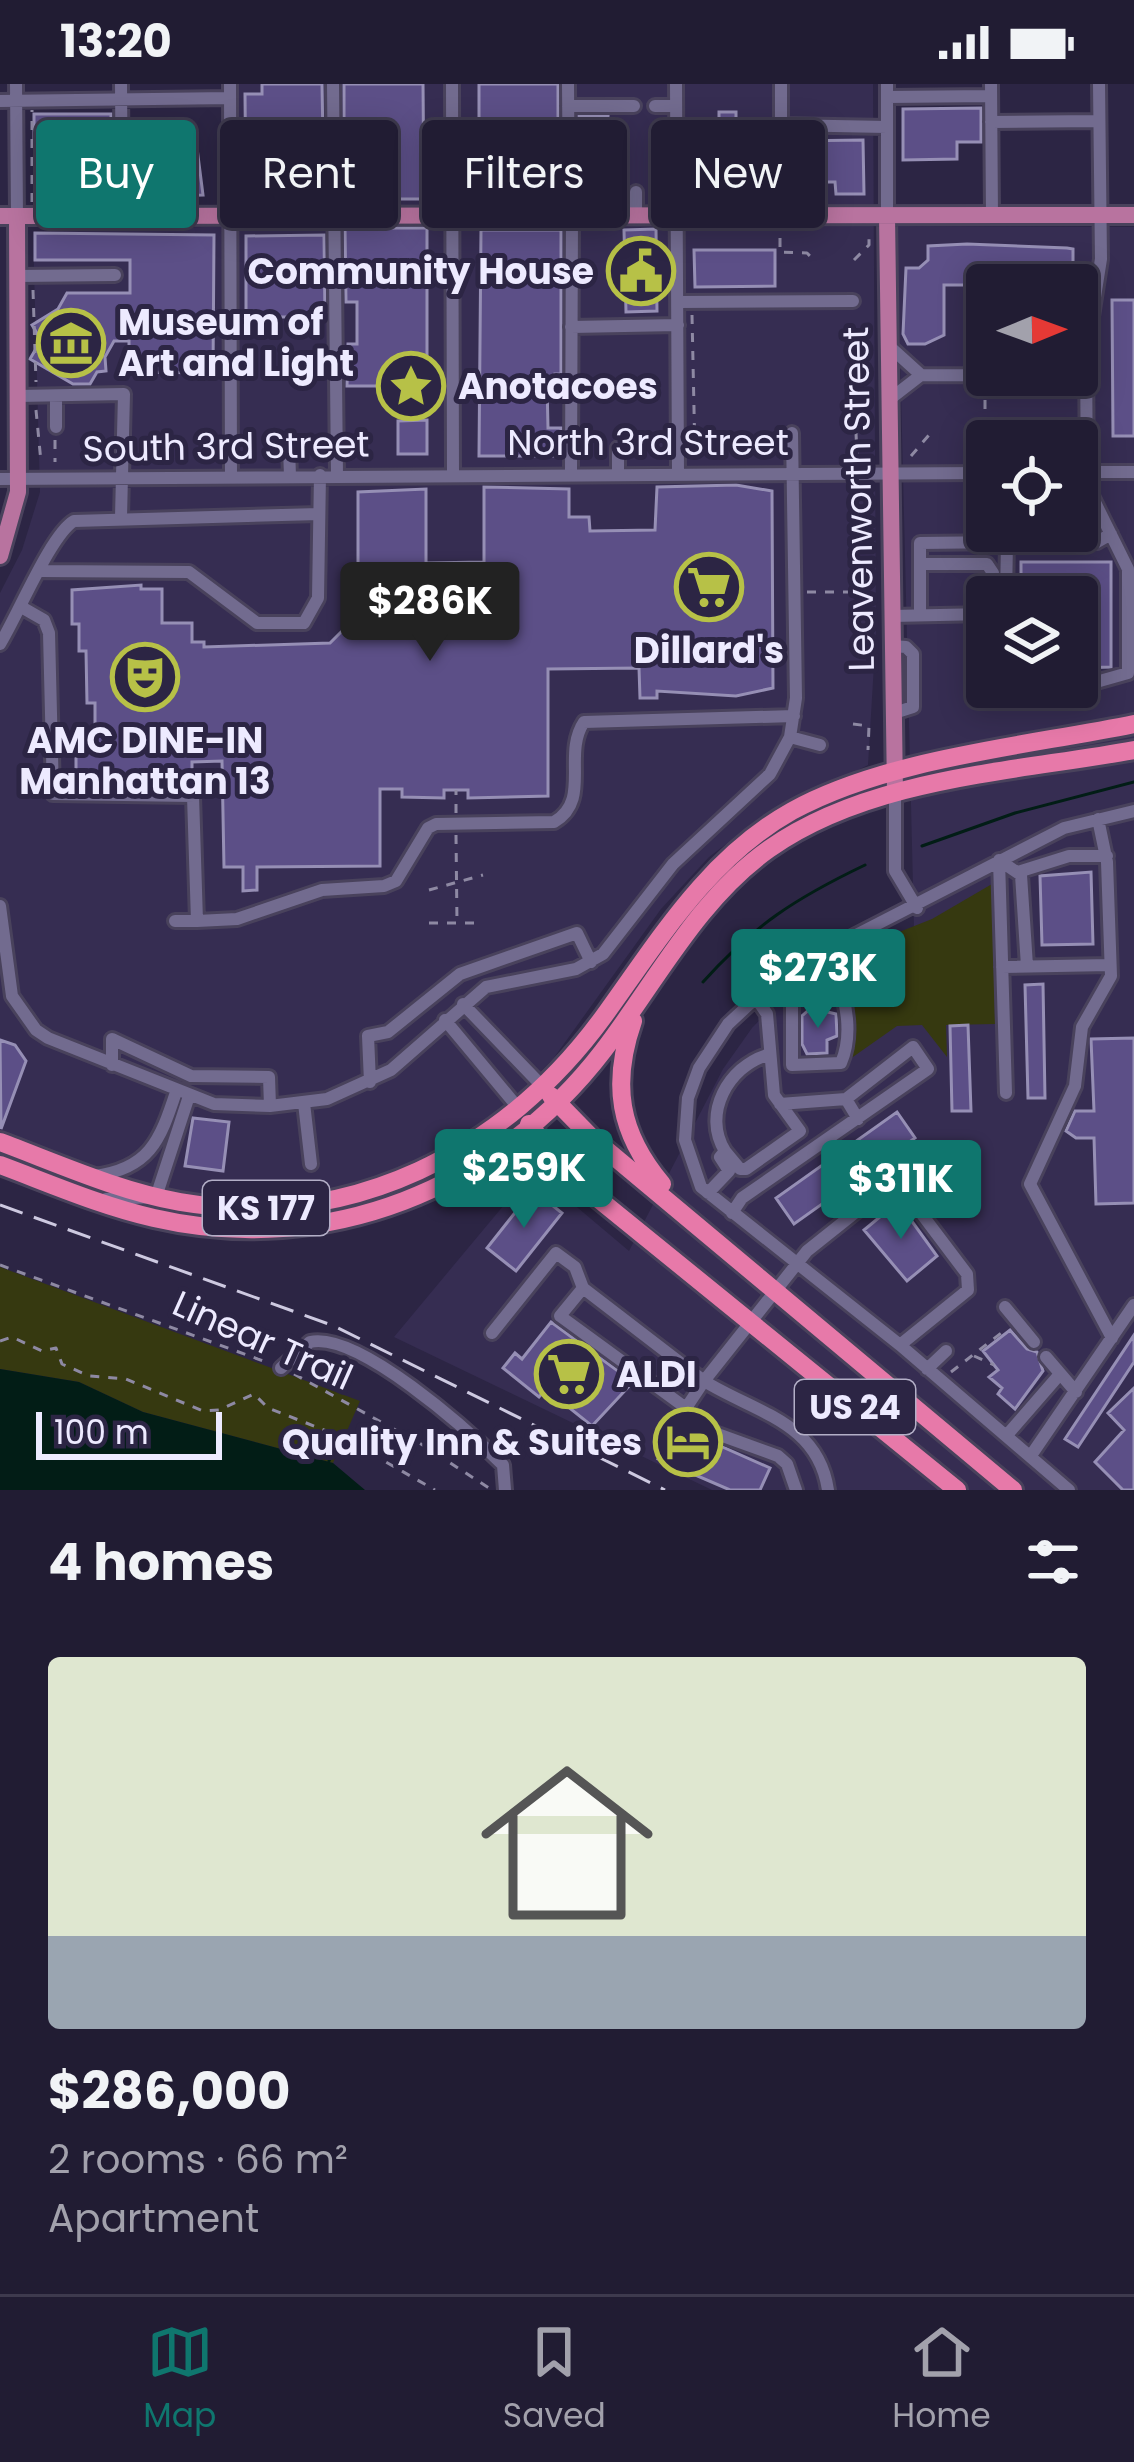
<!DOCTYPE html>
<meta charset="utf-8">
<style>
:root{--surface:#211c33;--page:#29253b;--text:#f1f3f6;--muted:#a2a1ac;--line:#3e3a4e;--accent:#0f766e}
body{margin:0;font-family:Poppins,sans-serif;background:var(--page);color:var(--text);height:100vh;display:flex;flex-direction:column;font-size:45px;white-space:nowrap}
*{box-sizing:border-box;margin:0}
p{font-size:39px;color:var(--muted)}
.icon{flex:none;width:66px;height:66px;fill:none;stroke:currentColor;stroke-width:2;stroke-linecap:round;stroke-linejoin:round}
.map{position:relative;height:1406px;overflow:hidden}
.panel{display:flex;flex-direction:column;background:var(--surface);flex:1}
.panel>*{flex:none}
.hud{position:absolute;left:36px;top:36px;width:1062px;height:108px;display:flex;gap:24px}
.needle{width:78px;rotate:89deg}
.controls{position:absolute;left:966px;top:180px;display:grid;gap:24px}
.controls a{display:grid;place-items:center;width:132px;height:132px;border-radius:12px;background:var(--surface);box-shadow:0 6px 30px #0003,0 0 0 3px var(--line);font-size:60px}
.scale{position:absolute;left:36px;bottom:30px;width:186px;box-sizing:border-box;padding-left:12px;border:6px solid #edeaff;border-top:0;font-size:33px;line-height:42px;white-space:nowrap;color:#edeaff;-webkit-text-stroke:9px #2c2544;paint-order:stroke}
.price{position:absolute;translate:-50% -102px;padding:0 27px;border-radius:12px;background:var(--accent);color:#fff;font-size:39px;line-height:78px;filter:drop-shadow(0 3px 6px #0008)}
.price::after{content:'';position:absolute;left:50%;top:72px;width:36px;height:27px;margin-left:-18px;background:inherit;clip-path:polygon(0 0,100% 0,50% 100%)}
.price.on{background:#222;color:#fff}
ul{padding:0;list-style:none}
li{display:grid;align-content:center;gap:24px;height:636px;padding:0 48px}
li+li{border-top:3px solid var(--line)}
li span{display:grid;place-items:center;height:372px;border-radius:12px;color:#555}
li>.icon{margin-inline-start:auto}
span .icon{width:216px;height:216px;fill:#fffc;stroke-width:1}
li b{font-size:51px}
h2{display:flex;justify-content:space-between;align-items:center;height:144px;padding:0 48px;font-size:51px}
.tag{padding:0 42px;border-radius:12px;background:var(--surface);box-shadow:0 6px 30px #0003,0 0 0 3px var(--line);font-size:42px;line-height:108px}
.tag.on{background:var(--accent);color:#fff}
.status{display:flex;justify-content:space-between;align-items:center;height:84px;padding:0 60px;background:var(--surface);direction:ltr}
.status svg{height:33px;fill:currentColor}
.tabs{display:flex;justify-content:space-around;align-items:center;height:168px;border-top:3px solid var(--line);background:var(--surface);font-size:33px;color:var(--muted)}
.tabs a{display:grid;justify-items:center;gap:6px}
.tabs .on{color:var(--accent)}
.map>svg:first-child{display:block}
.built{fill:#362d52;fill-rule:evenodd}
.green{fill:#363910}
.water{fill:#021d16}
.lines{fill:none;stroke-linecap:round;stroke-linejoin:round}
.stream{stroke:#021d16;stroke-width:3}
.building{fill:#5c4f87;stroke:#968fb5;stroke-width:3}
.minor-casing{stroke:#49425c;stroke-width:18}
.major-casing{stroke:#49425c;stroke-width:22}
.highway-casing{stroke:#49425c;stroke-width:24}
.path{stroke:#8e89a3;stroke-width:3;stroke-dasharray:9 9;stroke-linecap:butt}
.minor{stroke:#726b8f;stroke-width:12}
.major{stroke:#b8739f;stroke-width:16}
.highway{stroke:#e779a9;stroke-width:18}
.rail{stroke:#cdc9e0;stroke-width:3;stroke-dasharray:24 12;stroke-linecap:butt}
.labels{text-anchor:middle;stroke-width:10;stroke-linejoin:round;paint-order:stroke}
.shield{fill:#2c2544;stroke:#b3afc7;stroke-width:3}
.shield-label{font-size:33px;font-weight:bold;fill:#edeaff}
.poi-label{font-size:36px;font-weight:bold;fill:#edeaff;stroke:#2c2544;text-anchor:start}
.street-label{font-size:36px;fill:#edeaff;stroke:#2c2544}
</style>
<div class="status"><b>13:20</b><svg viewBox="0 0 49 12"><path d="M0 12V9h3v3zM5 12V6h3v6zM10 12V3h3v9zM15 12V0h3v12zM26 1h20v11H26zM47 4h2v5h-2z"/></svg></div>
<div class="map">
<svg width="1134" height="1406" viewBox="0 0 1134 1406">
<rect width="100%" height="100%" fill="#2c2544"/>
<path class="built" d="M237 0H873L876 547 868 681 752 740 709 773 661 825 553 975 491 1036 431 1073 354 1102 237 1116 144 1101 0 1050V509L22 466 40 408 33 148 238 142Z
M897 142 1134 143V1406H712L394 1253 533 1086 629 1167 723 985 752 944 790 905 838 876 914 844ZM987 201H1077V291H987ZM987 357H1077V447H987ZM987 513H1077V603H987Z"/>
<path class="green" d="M992 800 995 940 946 941 947 973 922 941 897 942 850 975 849 885 831 875 932 835Z
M0 1183 360 1317 333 1379 143 1328 79 1298 0 1285Z"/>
<path class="water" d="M0 1285 79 1298 143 1328 333 1379 365 1406H0Z"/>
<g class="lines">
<path class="stream" d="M922 762 1015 729 1134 698
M703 898C754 841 796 814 865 781
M329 1377 338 1356"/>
</g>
<path class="building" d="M262 0H322L324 112 246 114 245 10H262Z
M344 0H423L424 115H345L344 91H353L352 58H344Z
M479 0H558V113L479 114Z
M981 24V58H957V75L903 76V25Z
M719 28H736V58L770 57V84L696 85 698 39H719Z
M34 30H111V115H91V65H78V59H34Z
M579 32H608L602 110H579Z
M159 56H196L203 111 153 112Z
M863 56 864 110H836L835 98H808V107H791V57Z
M345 144H427V302H347L348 260H357V218H346Z
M656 145 657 227 626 228 624 146Z
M481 146H561V290H555V299H547L548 344H561V372H479Z
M35 149 214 151 213 289 129 288V257H114L105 273 106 287 97 288 90 300H73L30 275 41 256 32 241 58 225 67 209H130V176H35Z
M324 151 325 233H246V152Z
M967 160 1067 164 1073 165V181L1063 201H944V251L925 260H908L903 250 906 184H919L928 176V162Z
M694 166H775V202L695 203Z
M1112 216H1134V352H1113Z
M427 336V370H398V337Z
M736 401 772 407 773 604 736 612 657 607V614H640L639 584 548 585V712L468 714V706H444V714L402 713V705H380V782L257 783V806L243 807V783H224L222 677 192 678V689L76 690V648H95V619H87L86 567H79V540H72V506L141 501V505H162V539H192V558H204V563L330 559 373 516 372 483H358V408L426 405V479L484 478V403L569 405V433H589L590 447 655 446 657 403Z
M1021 478H1111V583L1077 584V513H1021Z
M1091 788 1093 860 1042 861 1040 792Z
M1043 900 1045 1014H1028L1025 901Z
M811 924 836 930 837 952 827 956V969L807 970 802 960V932Z
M968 941 971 1027H952L950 942Z
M1134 954V1119L1096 1120 1094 1054H1076L1066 1047 1075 1027H1094L1091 955Z
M0 956 15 961 26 977 1 1045Z
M897 1028 915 1054 794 1140 776 1114Z
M193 1034 229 1038 223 1087 185 1082Z
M533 1106 562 1129 516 1187 487 1164Z
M898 1118 937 1172 907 1197 864 1146Z
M551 1238 633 1298 592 1342 546 1305 539 1313 503 1284 515 1269 522 1275Z
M1010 1246 1027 1265 1037 1268 1043 1287 1015 1325 998 1310 1002 1304 989 1293 998 1286 983 1267Z
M1134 1251V1278L1078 1363 1065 1355Z
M1134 1304V1406H1123L1095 1378 1124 1346 1108 1329Z
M673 1341 770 1384 760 1406H730L658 1375Z"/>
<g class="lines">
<g class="minor-casing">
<path id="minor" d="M16 0 17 132
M121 0 122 131
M230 0 231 393
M333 0 337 391
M452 0 453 389
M568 0 569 131
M676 0 678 388
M781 0V131
M887 0V132
M991 0 992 131
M887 13 991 12
M0 17 230 14
M568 22H634
M655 22H676
M991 38 1099 37
M781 41 887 43
M636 131V108
M17 192 115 191
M678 218 853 217
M571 243 678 241
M889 262 921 291 1086 292
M18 312 124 310 121 433
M56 312V343
M890 315 921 291
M289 364 290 392
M618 364V388
M571 388 572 131
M1077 388H1134
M0 395 987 389
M920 480H987L993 489V513
M42 487 189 488 257 539H304L318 514 320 391
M1006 513 1007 458H1097L1111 450
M23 524 44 536 49 549 53 710 193 712 197 837 237 835 322 806 384 802 396 797 428 744 436 740 554 738C592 716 562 671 584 638L794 632
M920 531V459L1007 458
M892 532 987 530
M0 560C18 531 51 450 74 437L319 430
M893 562 906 563 913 570V623L894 629
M1012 603 1029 617 1128 589V485L1087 402 1086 270 1101 175 1099 0
M790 653 820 661
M895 709V787L917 824
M1098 735 1107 778 1111 892 1082 943 1075 1002 1030 1100 1112 1254
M1018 788 1069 772H1107
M0 822 12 912 36 946 48 954 214 1020 270 1022 327 1015 391 986 486 903 576 885 603 870 673 780 770 690 790 653 796 614 792 349
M175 837H197
M1002 883 1110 881
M823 890 836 894C848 920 852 953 841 979L792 981V912Z
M463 920 544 1004
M445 936 520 1026
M112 981V955L191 992 269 993 270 1022
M370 998 368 952 388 948 460 890 577 849 591 878
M1006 1009 999 776 1021 791 1027 882
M304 1019 311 1080
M780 1020 846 1015 858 1035
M725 1067 740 1085H746L800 1047 774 1011 767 930 754 911
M94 1092C149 1085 160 1057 176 1008
M708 1109 729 1087 720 1073 725 1067C702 1030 728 983 767 971
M106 1115 156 1113 189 1012
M732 1129 742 1114 928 985 913 963 846 1015
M1005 1223 1034 1258
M492 1249 556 1169 575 1183 583 1204
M1046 1273 1076 1308
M281 1284 310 1258C358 1247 469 1347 503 1381L505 1406
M927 1285 946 1267
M686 1324 704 1297 583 1204 560 1232 686 1324 709 1347 778 1372 787 1380 796 1406
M1007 1351 1060 1290
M1032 1370 1134 1221
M828 1406C818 1338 756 1329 704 1297L807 1167 896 1096 967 1190 968 1206 900 1261
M1069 1406 900 1261 701 1103 685 1056 688 1014 699 984 728 940 784 888 1064 744 1134 727"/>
</g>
<g class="major-casing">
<path id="major" d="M0 132 1134 131
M887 132 895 709
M0 472 18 408 17 132"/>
</g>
<g class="highway-casing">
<path id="highway" d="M633 937C611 1000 619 1049 662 1100
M551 1012 592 1054 1013 1406
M529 1040 564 1087 957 1406
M0 1058C59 1080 118 1107 180 1118 350 1147 505 1068 604 932 659 856 708 774 792 727 888 674 1027 662 1134 640
M493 1079 524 1074 559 1085
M0 1081C51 1100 101 1122 154 1134 327 1174 498 1104 603 967 656 898 697 816 769 765 871 693 1015 688 1134 666"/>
</g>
<path class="path" d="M32 116H58
M606 116 612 33
M32 118V26
M780 154V168L807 169 814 176
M854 176 869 161V151
M33 206 36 298
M985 219V278
M692 231 695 372
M36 326 41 378
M856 349 857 372
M1041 351 1046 357
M55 356V378
M911 372 929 351
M985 379V305
M807 508H853
M853 640 869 642 868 666
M456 729V706
M456 751 457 839
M429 806 483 791
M429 839H483
M0 1181 269 1279
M0 1257 12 1253 42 1267 56 1264 62 1280 89 1292 126 1295 203 1327 219 1326 254 1310 268 1324 342 1353 435 1406
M974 1272 994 1281
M951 1288 1005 1246
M294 1290 421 1360 492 1406"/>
<use href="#minor" class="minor"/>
<use href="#major" class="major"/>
<use href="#highway" class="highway"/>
<path class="rail" d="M0 1121 334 1242 665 1406"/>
</g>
<defs>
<g id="civic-ring" transform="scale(3.45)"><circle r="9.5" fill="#2c2544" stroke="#b7c147" stroke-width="1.5"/><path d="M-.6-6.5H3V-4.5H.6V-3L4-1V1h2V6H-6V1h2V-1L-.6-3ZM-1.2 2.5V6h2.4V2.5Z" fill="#b7c147"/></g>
<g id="museum-ring" transform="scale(3.45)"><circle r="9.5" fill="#2c2544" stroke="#b7c147" stroke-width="1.5"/><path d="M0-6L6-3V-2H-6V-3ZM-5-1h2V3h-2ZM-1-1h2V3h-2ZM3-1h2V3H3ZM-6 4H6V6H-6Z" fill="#b7c147"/></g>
<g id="sight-ring" transform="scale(3.45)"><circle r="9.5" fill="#2c2544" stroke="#b7c147" stroke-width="1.5"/><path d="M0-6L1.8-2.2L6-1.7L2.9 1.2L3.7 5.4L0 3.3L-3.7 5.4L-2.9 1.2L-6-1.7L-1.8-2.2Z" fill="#b7c147"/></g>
<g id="supermarket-ring" transform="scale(3.45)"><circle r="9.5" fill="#2c2544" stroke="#b7c147" stroke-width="1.5"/><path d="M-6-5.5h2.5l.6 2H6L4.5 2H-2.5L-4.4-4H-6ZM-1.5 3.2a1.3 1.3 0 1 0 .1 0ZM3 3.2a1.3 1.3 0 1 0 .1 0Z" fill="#b7c147"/></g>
<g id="theatre-ring" transform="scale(3.45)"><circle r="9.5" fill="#2c2544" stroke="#b7c147" stroke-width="1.5"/><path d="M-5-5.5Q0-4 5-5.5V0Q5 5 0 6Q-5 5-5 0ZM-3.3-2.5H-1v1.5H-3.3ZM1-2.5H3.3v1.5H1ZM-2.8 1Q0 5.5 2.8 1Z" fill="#b7c147"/></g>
<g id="hotel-ring" transform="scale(3.45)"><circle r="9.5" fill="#2c2544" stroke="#b7c147" stroke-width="1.5"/><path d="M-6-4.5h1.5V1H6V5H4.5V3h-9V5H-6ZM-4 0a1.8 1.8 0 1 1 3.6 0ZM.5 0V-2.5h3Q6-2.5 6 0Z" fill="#b7c147"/></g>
</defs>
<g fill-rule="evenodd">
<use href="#civic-ring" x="641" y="187"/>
<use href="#museum-ring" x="71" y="259"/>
<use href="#sight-ring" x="411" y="302"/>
<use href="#supermarket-ring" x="709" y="503"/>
<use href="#theatre-ring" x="145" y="593"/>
<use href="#supermarket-ring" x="569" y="1290"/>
<use href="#hotel-ring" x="688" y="1358"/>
</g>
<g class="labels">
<g class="shield">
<rect x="203" y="1097" width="126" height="54" rx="9"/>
<rect x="795" y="1296" width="120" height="54" rx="9"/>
</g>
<g class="shield-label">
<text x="266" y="1136">KS 177</text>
<text x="855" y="1335">US 24</text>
</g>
<g class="poi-label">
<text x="594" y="200" text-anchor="end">Community House</text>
<text x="118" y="251">Museum of<tspan x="118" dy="41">Art and Light</tspan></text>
<text x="458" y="315">Anotacoes</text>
<text x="709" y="579" text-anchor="middle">Dillard's</text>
<text x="145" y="669" text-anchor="middle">AMC DINE-IN<tspan x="145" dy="41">Manhattan 13</tspan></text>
<text x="616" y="1303">ALDI</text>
<text x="642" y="1371" text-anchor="end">Quality Inn &amp; Suites</text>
</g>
<g class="street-label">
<text x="648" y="371">North 3rd Street</text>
<text transform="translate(226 362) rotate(-1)" y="13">South 3rd Street</text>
<text transform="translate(858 415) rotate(-91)" y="13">Leavenworth Street</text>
<text transform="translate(263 1256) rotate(24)" y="13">Linear Trail</text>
</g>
</g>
</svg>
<div class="controls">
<a><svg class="needle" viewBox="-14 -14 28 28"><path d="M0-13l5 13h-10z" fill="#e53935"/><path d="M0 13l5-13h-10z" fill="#a2a1ac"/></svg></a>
<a><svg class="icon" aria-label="locate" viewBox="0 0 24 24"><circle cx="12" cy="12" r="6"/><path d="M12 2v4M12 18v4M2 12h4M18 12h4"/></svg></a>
<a><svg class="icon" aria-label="layers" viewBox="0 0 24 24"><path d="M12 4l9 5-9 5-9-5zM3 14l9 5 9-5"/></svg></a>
</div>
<div class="scale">100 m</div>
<b class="price on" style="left:430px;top:580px">$286K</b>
<b class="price" style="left:818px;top:947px">$273K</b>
<b class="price" style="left:524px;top:1147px">$259K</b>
<b class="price" style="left:901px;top:1158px">$311K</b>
<div class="hud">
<a class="tag on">Buy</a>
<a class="tag">Rent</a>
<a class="tag">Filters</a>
<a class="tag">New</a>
</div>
</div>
<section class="panel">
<h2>4 homes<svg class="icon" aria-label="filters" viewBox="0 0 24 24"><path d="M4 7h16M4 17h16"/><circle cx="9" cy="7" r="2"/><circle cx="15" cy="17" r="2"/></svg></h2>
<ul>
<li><span style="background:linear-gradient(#dfe7d0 75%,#9aa5b1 0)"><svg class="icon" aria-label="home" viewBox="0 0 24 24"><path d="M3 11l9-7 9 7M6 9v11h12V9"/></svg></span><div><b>$286,000</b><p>2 rooms · 66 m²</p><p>Apartment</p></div></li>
</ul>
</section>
<nav class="tabs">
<a class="on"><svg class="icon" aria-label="map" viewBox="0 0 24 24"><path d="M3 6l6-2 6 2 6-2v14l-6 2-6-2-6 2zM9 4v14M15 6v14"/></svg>Map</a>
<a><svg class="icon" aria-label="saved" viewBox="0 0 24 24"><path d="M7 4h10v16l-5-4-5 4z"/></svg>Saved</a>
<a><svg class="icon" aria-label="home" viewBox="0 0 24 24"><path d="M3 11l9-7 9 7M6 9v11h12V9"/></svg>Home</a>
</nav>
